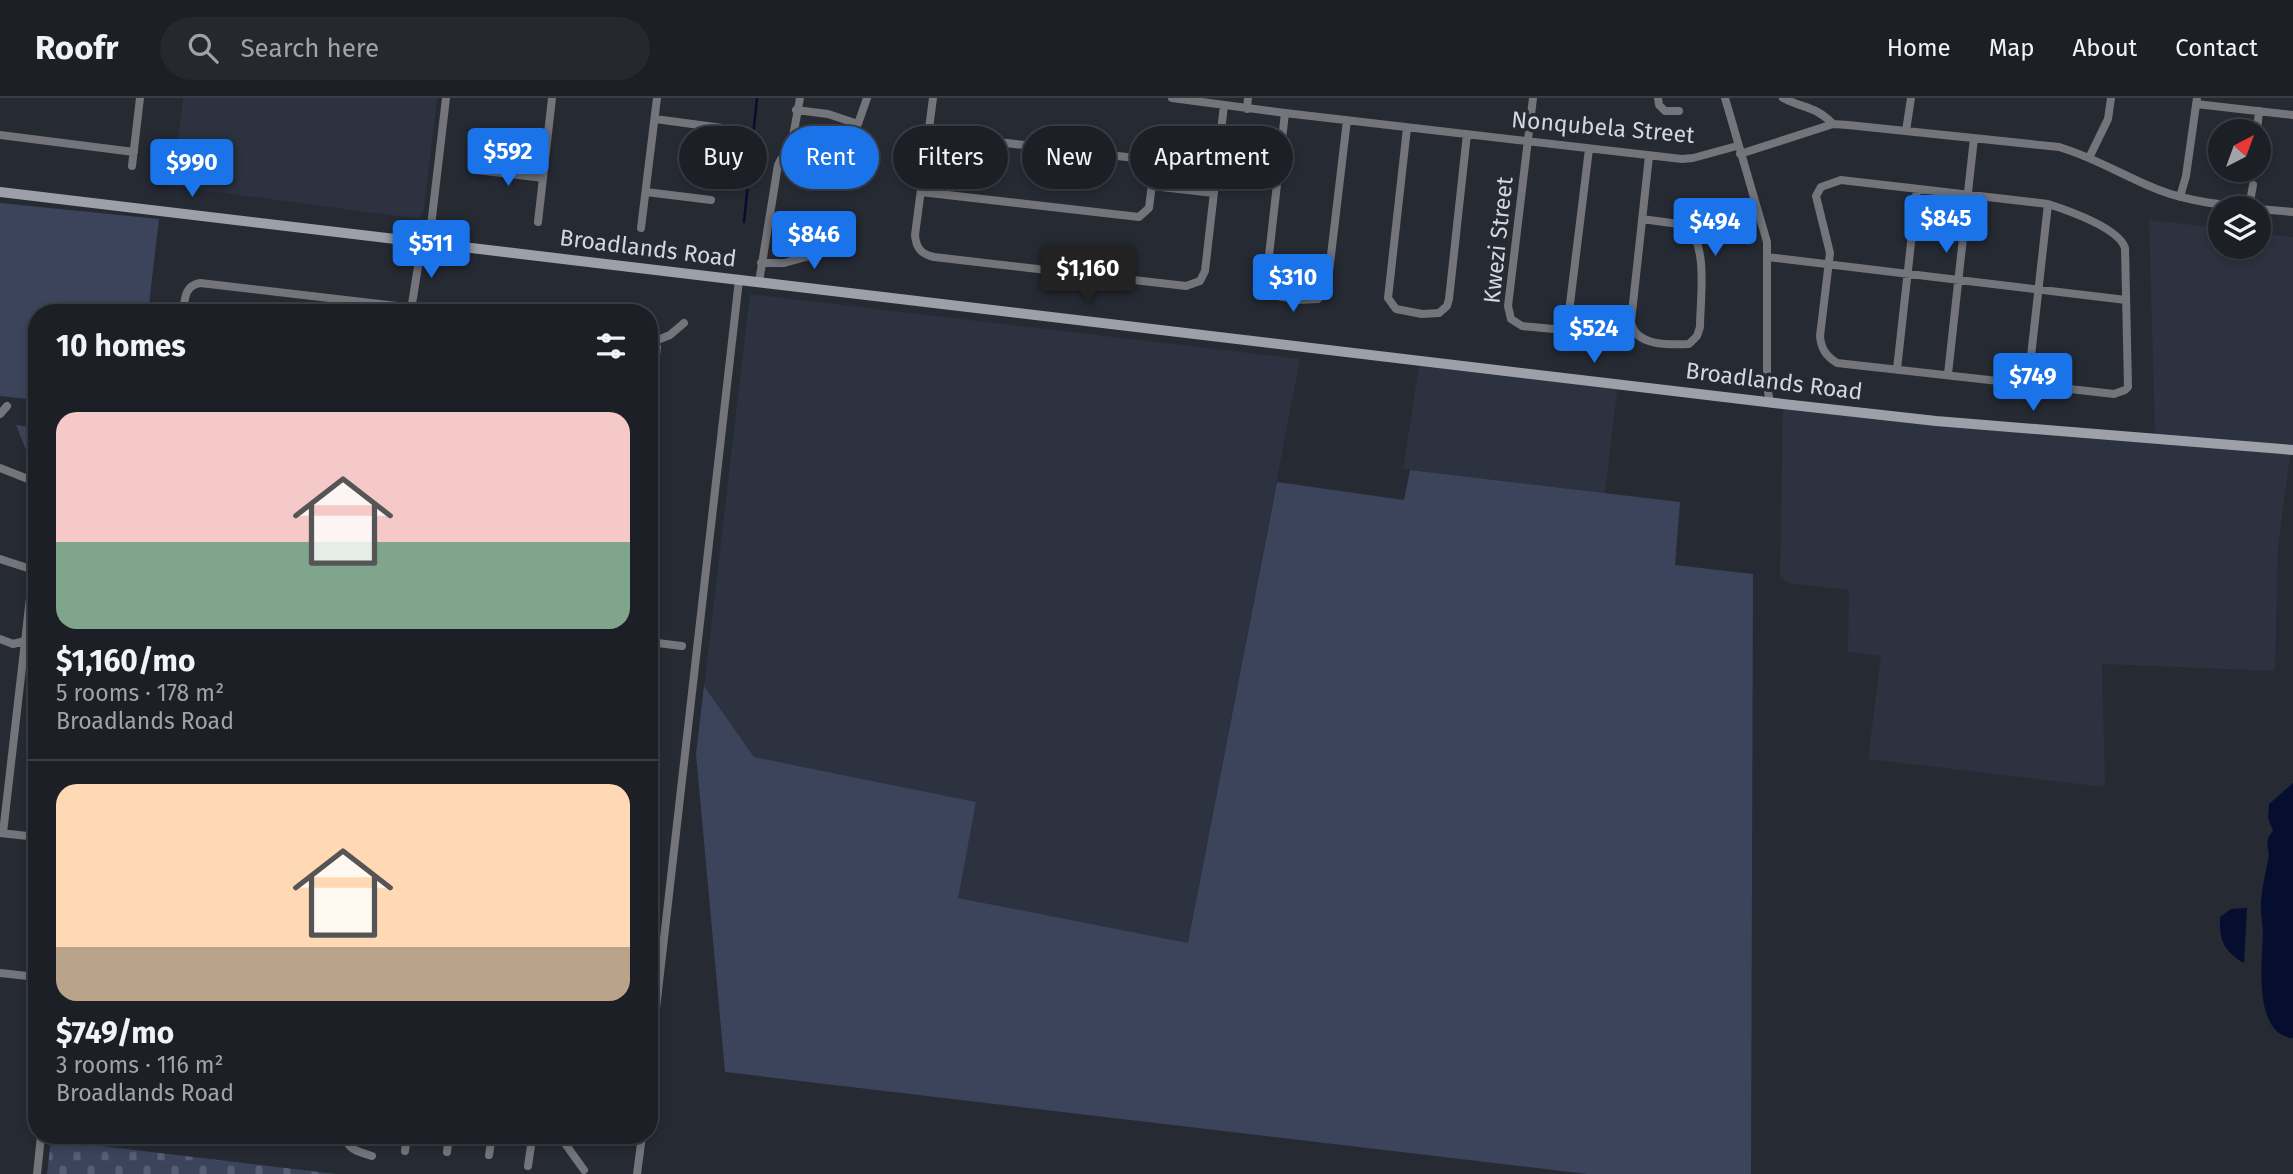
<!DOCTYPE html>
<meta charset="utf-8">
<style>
:root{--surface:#1c2026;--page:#25282e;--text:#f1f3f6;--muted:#a0a3a7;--line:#3a3e43;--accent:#1a73e8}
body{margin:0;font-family:"Fira Sans",sans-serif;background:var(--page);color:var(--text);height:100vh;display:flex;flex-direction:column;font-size:26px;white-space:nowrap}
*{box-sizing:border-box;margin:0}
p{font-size:23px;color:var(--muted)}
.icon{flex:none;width:38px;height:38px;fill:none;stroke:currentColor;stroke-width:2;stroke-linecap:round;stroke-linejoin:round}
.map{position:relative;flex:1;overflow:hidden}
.sheet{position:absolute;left:28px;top:206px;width:630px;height:840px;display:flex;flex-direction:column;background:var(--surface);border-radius:28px;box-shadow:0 4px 10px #0003,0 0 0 2px var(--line)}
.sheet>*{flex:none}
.banner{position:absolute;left:679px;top:28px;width:665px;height:63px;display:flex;gap:14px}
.needle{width:46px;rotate:41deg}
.buttons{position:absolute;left:2208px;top:21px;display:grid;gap:14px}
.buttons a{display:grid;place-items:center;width:63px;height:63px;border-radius:50%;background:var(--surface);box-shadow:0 4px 10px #0003,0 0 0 2px var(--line);font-size:35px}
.price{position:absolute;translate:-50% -60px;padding:0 16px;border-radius:7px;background:var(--accent);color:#fff;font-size:23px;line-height:46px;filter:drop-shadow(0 2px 4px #0008)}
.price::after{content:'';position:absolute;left:50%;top:42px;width:21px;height:16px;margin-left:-10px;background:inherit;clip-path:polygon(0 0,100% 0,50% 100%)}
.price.on{background:#222;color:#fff}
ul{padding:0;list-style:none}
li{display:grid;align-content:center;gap:14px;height:371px;padding:0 28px}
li+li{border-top:2px solid var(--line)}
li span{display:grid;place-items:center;height:217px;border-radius:21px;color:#555}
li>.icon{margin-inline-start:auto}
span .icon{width:126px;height:126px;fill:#fffc;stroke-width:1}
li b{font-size:30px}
h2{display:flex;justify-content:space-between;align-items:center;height:84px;padding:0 28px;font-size:30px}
.pill{padding:0 24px;border-radius:32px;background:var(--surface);box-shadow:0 4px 10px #0003,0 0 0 2px var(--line);font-size:24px;line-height:63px}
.pill.on{background:var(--accent);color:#fff}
header{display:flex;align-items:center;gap:42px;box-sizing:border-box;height:98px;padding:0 35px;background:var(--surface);border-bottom:2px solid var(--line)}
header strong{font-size:33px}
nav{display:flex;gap:38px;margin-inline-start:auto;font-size:24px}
.search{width:490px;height:63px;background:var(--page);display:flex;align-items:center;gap:18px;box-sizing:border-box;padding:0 24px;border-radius:38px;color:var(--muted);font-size:26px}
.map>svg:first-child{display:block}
.built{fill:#2d3240}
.green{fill:#3b445a}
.cemetery{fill:url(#cemetery-stones)}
.water{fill:#060e2f}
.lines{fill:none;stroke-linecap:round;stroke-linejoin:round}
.stream{stroke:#060e2f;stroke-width:2.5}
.minor{stroke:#73757a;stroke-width:8}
.secondary{stroke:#9da0a8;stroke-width:10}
.labels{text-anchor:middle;stroke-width:7;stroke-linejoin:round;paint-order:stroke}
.street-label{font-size:23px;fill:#d4d7dd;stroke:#262a33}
</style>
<header>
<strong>Roofr</strong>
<div class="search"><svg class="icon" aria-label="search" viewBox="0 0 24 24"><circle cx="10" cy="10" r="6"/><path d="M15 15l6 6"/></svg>Search here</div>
<nav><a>Home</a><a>Map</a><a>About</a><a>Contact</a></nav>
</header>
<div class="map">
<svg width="2293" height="1076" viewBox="0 0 2293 1076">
<defs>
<pattern id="cemetery-stones" width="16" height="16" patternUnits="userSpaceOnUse" patternTransform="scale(1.75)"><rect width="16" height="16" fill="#3b445a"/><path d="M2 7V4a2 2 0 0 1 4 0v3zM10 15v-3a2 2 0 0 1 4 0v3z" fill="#565e71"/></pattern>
</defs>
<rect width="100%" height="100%" fill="#262a33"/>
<path class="built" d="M183 0H437L424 112 419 121 173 88Z
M2149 122 2221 130V149H2259V135L2293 139V351H2291L2278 449 2275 573 2102 566 2105 689 1868 661 1881 558 1848 554 1849 492 1788 485 1780 477 1783 304 2155 339Z
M750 196 1300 261 1188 845 957 800 976 704 754 659 704 589Z
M1420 261 1618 285 1605 395 1403 371Z"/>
<path class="green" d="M0 105 159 121 148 215H37V302L0 298Z
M16 327 37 330V371L32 367Z
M1410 372 1680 404 1675 467 1753 476 1751 1076H1587L725 974 696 656 704 588 754 659 976 704 958 800 1188 845 1277 384 1404 402Z"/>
<path class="cemetery" d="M51 1042 336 1076H47Z"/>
<path class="water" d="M2293 685V940C2253 937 2262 864 2263 837 2263 826 2260 815 2261 804 2262 790 2265 776 2268 763 2271 750 2262 744 2273 733L2268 720 2269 706Z
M2247 810 2244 865C2224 853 2219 843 2220 819L2231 811Z"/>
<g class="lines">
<path class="stream" d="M744 124 757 0"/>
<path class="minor" d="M933 0 915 137C916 150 921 156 934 159L1186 188 1200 183 1205 173 1224 7
M1172 0 1285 15 1682 61 1693 60 1737 48
M1533 0 1508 208 1511 221 1522 228 1554 231 1568 222 1589 51
M1658 0 1659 7 1665 13H1679
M1725 0 1767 144V289L1770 304
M1783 0C1804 11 1814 7 1833 26
M2196 6 2293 17
M1247 11 1248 0
M796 12 828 16 858 26 867 0
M1285 15 1266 184 1273 197 1298 202 1318 201 1327 191 1347 22
M655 21 730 31
M1407 30 1388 200 1396 211 1422 216 1439 215 1447 208 1449 201 1467 36
M1906 33 1911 0
M2257 33 2259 13
M0 37 134 54
M1740 56 1833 26 1848 27 2059 49C2094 59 2125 79 2159 92 2190 104 2224 107 2256 110
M2089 60 2108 21 2111 0
M132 68 140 0
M476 72 543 80
M1841 82 2048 106C2067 112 2119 130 2125 150L2128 289 2125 292 2114 296 1837 265C1826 258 1821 251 1820 238L1830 155 1816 98 1821 89Z
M1152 88 1214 95
M646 94 711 102
M921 94 1139 119 1149 110 1153 78 1151 70 1146 65 1135 60 929 36
M2180 99 2186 78 2197 0
M2249 109 2253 87
M2259 111 2293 114
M1642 121 1686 127C1709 147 1700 202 1700 229L1697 238 1689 246C1668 247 1635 248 1631 224L1649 58
M538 124 552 0
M641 130 657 0
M429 145 446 0
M1767 159 2126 202
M761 165H784L817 156 824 127
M759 184 778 67 781 61 784 60 792 44 800 0
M411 212 422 144
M183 215C185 201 184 188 200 185L457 215
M349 215 350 203
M649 239 657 249 649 319
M655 243 670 237 684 225
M1897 271 1917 91
M1948 276 1974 40
M2028 285 2048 106
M0 316 7 308
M0 370 28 381 37 387
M0 461 37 473
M0 541 13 546 25 543
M649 544 682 548
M0 735 37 739
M3 735 37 439
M0 875 37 879
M649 972 739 182
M347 1038C345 1052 361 1054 372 1058
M508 1038 549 1042 562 1038
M561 1040 584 1072
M405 1053 407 1038
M447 1054 449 1038
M489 1057 492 1038
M528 1068 532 1041
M37 1076 41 1038
M637 1076 642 1038"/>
<path class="secondary" d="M0 94 1783 306 1936 323 2293 352"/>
</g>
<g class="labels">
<g class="street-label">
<text transform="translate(1603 29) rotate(5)" y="8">Nonqubela Street</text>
<text transform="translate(1498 142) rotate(-84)" y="8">Kwezi Street</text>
<text transform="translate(648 150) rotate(7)" y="8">Broadlands Road</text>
<text transform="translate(1774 283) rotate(7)" y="8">Broadlands Road</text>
</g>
</g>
</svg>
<div class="buttons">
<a><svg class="needle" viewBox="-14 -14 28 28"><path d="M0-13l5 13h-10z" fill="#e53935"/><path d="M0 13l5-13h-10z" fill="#a0a3a7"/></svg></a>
<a><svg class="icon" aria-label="layers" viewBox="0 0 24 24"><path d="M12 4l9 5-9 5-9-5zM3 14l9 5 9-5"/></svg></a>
</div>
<b class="price" style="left:508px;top:90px">$592</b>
<b class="price" style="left:192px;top:101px">$990</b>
<b class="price" style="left:1946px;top:157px">$845</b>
<b class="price" style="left:1715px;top:160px">$494</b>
<b class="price" style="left:814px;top:173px">$846</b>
<b class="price" style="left:431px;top:182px">$511</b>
<b class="price on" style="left:1088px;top:207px">$1,160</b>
<b class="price" style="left:1293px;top:216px">$310</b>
<b class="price" style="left:1594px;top:267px">$524</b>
<b class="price" style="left:2033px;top:315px">$749</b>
<div class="banner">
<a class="pill">Buy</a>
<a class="pill on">Rent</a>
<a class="pill">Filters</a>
<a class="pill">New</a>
<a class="pill">Apartment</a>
</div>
<section class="sheet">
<h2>10 homes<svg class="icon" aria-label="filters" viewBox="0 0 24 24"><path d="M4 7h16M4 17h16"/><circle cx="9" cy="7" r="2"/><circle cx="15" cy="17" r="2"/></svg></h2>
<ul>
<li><span style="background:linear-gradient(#f6c9c9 60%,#7fa58c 0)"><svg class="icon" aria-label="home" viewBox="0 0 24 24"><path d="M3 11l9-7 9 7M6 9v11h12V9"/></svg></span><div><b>$1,160/mo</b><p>5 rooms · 178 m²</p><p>Broadlands Road</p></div></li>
<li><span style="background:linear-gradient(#ffd9b3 75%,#b9a48a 0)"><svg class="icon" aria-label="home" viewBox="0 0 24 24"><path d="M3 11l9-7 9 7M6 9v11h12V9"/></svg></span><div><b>$749/mo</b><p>3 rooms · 116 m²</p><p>Broadlands Road</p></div></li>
</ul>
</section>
</div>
